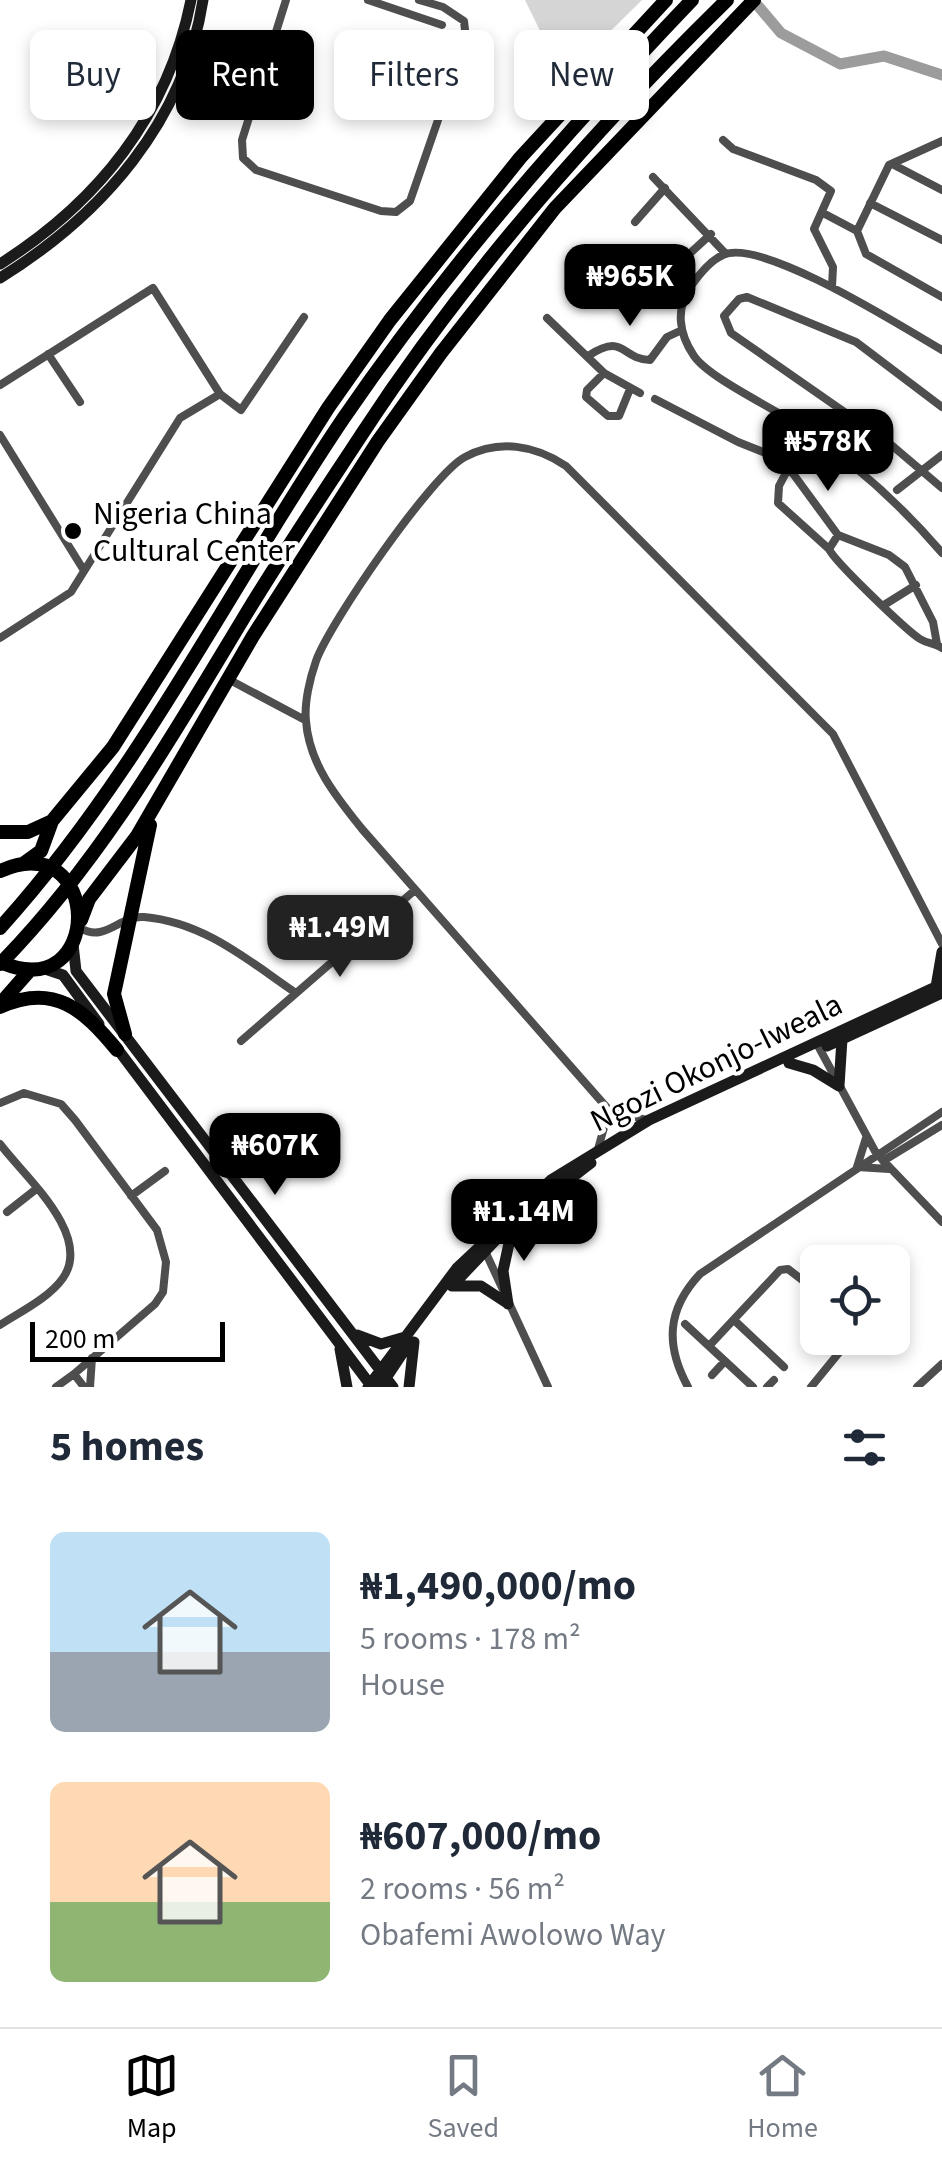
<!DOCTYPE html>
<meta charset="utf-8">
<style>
:root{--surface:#fff;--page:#f2f2f3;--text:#1f2937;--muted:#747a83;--line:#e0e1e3;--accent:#000}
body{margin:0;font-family:"Source Sans 3",sans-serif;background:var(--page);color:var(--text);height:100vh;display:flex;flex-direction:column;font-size:38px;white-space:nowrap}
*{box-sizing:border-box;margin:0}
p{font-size:32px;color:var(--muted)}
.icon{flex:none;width:55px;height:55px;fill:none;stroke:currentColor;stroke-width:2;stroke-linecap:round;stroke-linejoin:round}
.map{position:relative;height:1387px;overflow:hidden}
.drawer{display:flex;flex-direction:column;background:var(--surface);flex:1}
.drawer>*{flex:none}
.banner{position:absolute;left:30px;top:30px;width:882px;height:90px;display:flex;gap:20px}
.fabs{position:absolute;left:800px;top:1245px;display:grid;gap:20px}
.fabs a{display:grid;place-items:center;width:110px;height:110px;border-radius:15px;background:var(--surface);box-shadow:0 5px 15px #0003;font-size:50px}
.scale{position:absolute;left:30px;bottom:25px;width:195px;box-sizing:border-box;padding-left:10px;border:5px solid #000;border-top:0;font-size:28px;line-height:35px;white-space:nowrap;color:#000;-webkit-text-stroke:8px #fff;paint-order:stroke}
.price{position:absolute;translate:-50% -85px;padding:0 22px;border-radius:20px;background:var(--accent);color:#fff;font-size:32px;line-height:65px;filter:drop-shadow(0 2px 5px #0008)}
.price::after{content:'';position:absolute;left:50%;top:60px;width:30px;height:22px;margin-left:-15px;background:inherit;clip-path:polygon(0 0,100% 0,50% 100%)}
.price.current{background:#222;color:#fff}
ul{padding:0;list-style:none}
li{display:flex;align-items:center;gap:30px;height:250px;padding:0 50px}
li span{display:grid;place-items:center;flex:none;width:280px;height:200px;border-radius:15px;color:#555}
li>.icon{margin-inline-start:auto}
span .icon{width:120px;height:120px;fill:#fffc;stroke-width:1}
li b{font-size:42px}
h2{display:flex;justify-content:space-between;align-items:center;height:120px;padding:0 50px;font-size:42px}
.chip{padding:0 35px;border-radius:15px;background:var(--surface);box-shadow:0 5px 15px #0003;font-size:35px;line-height:90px}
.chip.current{background:var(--accent);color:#fff}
.tab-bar{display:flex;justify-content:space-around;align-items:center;height:140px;border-top:2px solid var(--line);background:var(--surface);font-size:28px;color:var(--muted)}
.tab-bar a{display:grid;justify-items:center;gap:5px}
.tab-bar .current{color:var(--accent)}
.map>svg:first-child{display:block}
.green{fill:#d5d5d5}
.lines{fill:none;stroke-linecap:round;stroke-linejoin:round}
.river{stroke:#9c9c9c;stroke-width:11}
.street{stroke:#4e4e4e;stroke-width:8}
.secondary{stroke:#1b1b1b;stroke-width:11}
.highway{stroke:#000;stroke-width:14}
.poi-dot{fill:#000;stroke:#fff;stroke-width:4}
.labels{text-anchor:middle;stroke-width:8;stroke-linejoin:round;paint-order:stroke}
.poi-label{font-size:32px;fill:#000;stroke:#fff;text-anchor:start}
.street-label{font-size:32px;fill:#000;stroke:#fff}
</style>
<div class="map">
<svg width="942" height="1387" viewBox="0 0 942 1387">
<rect width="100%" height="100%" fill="#fff"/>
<path class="green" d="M525 0H642L573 68 548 47Z"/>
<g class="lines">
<path class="river" d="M753 0 781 33 840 64 884 56 942 75"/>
<path class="street" d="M286 0 242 140 243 158 256 170 381 211 396 212 410 201 466 39 464 21 443 7 419 0
M368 0 442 25
M723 140 733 149 816 180 831 191 814 229 833 267 832 287
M942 141 889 165 857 231 866 254 942 297
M894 165 942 190
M653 177 725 253
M870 203 942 240
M823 213 857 231
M635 222 665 188
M686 257 711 234
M547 318 604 373 640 393
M942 350C904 328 761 237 723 255 711 260 698 276 691 286 675 309 679 334 694 356 710 379 776 409 801 427 853 462 902 506 942 553
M48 354 80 402
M588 356C625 332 620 359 650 360L667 337 682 330
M604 373 587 390 586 397 608 416H619L630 389
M0 385 153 288 220 394 241 410 304 317
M655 399 738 442 783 460 838 535 889 555 905 567 933 622 937 644
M942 407 856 342 747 297 739 299 724 316 731 333 889 443 942 488
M0 435 83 569
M789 467 779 486 778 503 829 549
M897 490 942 455
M838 535 829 549C834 561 906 630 920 639 928 644 935 643 942 648
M884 605 916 585
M0 638 71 592 180 418 220 394
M228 679 305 720
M80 928C106 943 119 915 144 917 204 922 249 961 296 993
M241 1041 415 890
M816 1042 876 1153 942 1222
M0 1103 24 1093 61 1104 75 1120 157 1230 166 1262 163 1292 155 1304 74 1374 84 1387
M647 1120 609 1110 362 829C337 798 309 764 306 721 304 703 310 678 316 661 329 624 432 474 465 457 499 439 535 445 566 466L833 734 942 944
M866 1138 857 1167 889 1169
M0 1144C24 1176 93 1235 63 1278 49 1298 20 1312 0 1325
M598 1149 609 1110
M883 1161 942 1125
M131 1196 165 1171
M7 1212 35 1190
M485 1251 548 1387
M734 1320 784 1367
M685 1324 753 1387
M709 1346 780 1270 788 1269 818 1292
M712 1375 725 1361
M56 1387 74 1374
M90 1387 92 1358
M688 1387C665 1345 667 1309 700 1274L942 1112
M767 1387 774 1380
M811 1387 851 1338
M917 1387 942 1364"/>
<path class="secondary" d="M0 264C98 202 168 115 191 0
M0 278C102 215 184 122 203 0
M73 944 76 971 393 1387
M42 968 63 975 99 1024
M936 987 942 952
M113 1043 372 1387
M827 1046 942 993
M789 1063 813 1070 839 1086
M839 1086 842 1039
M452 1286 508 1227 591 1163
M452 1286H481L507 1303
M508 1304 503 1271 513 1225
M357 1335 381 1344 405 1337
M340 1349 347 1387
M368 1387 457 1268 551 1180 649 1120 942 984
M380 1387 408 1345
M409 1387 414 1342"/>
<path class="highway" d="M0 832H28L52 821
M23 864 41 851 52 821 113 747 328 408 390 320 520 158 666 0
M0 871C103 825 105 1008 0 962
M81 920 89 899 137 836 253 636 378 441 441 353 555 208 754 0
M0 928C138 776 229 588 343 419 447 267 565 133 692 0
M0 964C100 862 170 740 243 619 281 556 322 495 362 434 465 276 592 132 727 0
M0 1004 30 970
M0 1007C54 982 84 1010 117 1050
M125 1034 114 994 150 825"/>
</g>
<circle class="poi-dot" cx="73" cy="531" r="10"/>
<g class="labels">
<g class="poi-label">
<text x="93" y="524">Nigeria China<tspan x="93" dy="37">Cultural Center</tspan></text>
</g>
<g class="street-label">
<text transform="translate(716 1062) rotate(-26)" y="11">Ngozi Okonjo-Iweala</text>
</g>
</g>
</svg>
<div class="fabs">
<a><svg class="icon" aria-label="locate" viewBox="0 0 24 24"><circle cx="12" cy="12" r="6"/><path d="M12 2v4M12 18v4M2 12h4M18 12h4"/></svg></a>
</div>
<div class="scale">200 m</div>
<b class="price" style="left:630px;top:329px">₦965K</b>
<b class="price" style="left:828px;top:494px">₦578K</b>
<b class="price current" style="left:340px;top:980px">₦1.49M</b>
<b class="price" style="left:275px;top:1198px">₦607K</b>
<b class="price" style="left:524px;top:1264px">₦1.14M</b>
<div class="banner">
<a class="chip">Buy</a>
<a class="chip current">Rent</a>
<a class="chip">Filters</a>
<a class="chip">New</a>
</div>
</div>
<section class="drawer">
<h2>5 homes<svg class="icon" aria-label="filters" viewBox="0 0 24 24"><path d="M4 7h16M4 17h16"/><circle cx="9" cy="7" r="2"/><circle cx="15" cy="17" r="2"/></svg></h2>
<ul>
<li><span style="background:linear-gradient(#bfe0f5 60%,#9aa5b1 0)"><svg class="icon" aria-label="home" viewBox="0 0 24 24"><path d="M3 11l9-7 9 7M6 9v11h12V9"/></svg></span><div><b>₦1,490,000/mo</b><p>5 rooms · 178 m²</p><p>House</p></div></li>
<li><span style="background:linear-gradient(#ffd9b3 60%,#8fb573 0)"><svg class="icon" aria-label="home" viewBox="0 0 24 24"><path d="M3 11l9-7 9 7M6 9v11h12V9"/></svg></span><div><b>₦607,000/mo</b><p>2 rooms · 56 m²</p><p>Obafemi Awolowo Way</p></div></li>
</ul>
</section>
<nav class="tab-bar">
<a class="current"><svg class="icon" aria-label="map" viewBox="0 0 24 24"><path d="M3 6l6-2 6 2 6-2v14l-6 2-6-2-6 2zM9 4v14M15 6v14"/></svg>Map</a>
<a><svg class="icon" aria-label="saved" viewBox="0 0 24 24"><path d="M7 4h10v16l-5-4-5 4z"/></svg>Saved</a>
<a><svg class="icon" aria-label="home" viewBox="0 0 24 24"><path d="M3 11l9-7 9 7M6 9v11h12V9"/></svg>Home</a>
</nav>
